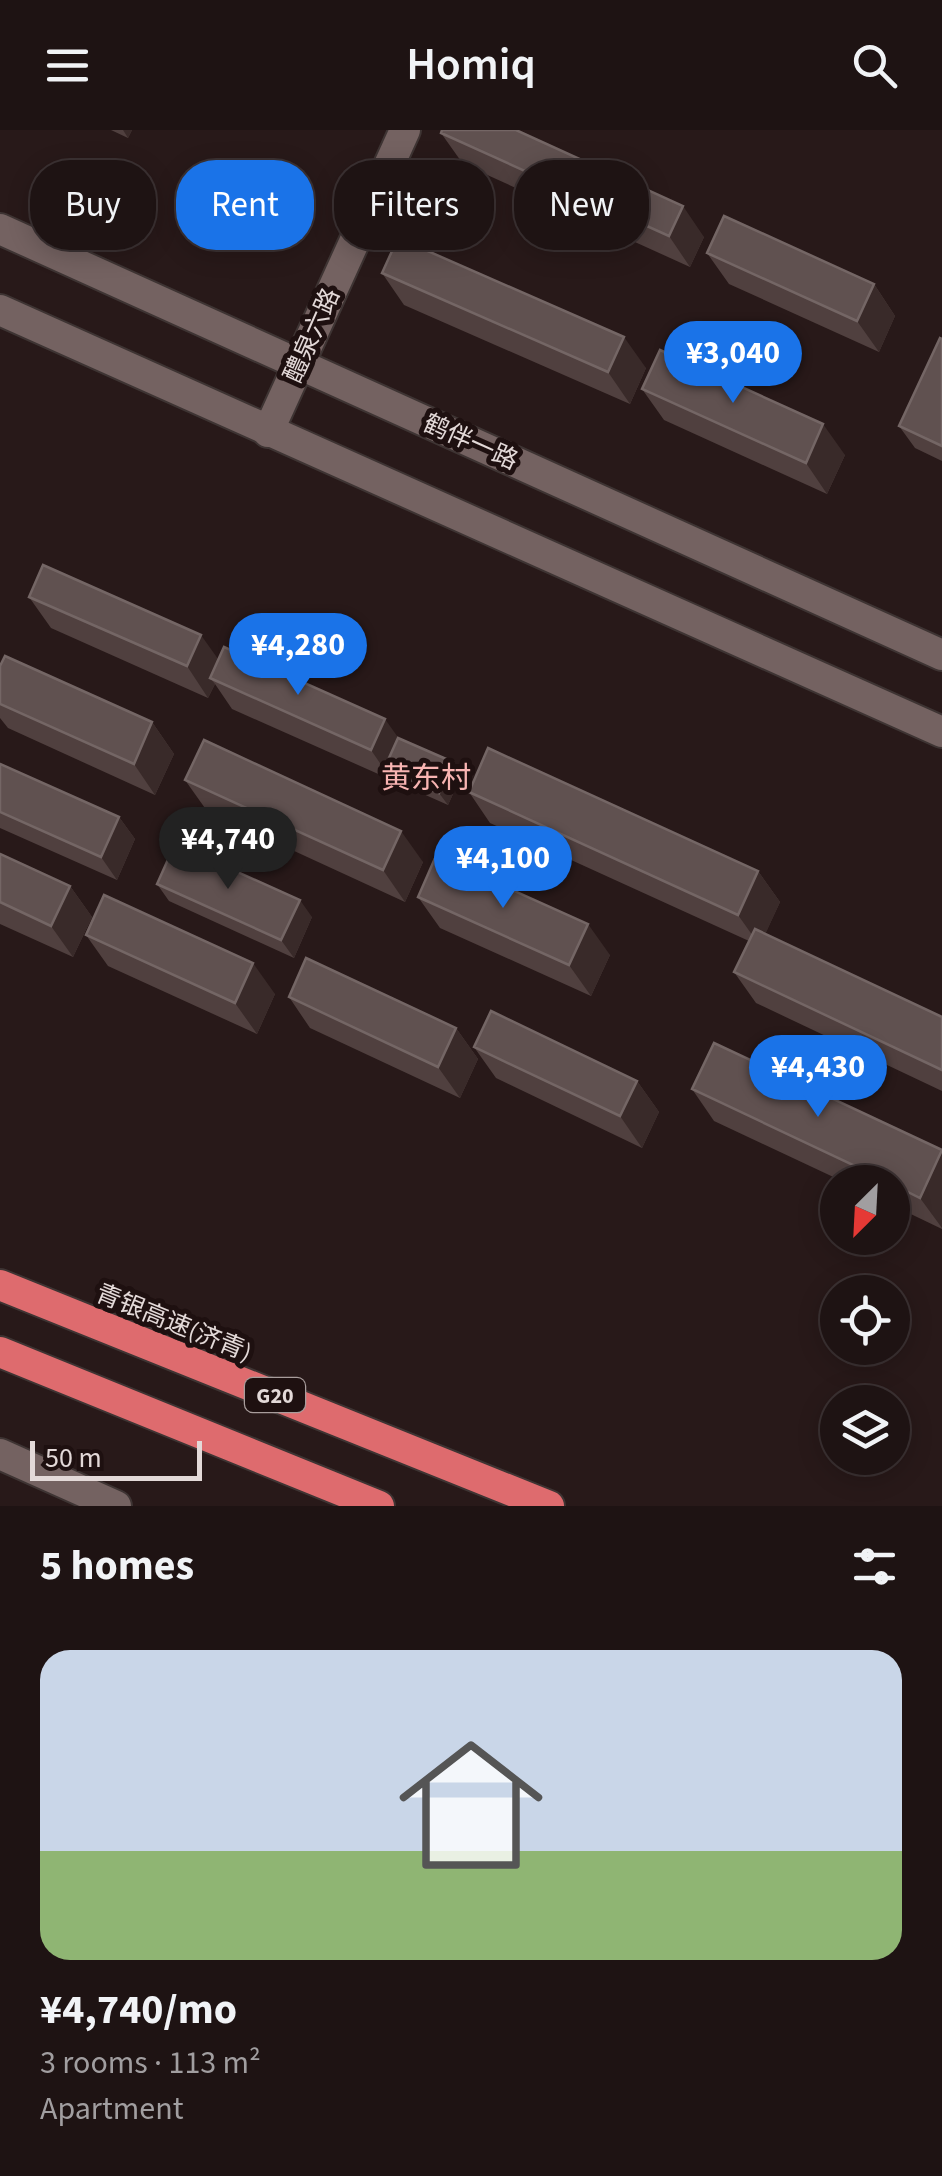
<!DOCTYPE html>
<meta charset="utf-8">
<style>
:root{--surface:#1e1313;--page:#261c1c;--text:#f1f3f6;--muted:#a19ea0;--line:#3c3233;--accent:#1a73e8}
body{margin:0;font-family:"Source Sans 3","Noto Sans SC",sans-serif;background:var(--page);color:var(--text);height:100vh;display:flex;flex-direction:column;font-size:38px;white-space:nowrap}
*{box-sizing:border-box;margin:0}
p{font-size:32px;color:var(--muted)}
.icon{flex:none;width:55px;height:55px;fill:none;stroke:currentColor;stroke-width:2;stroke-linecap:round;stroke-linejoin:round}
.map{position:relative;height:1376px;overflow:hidden}
.panel{display:flex;flex-direction:column;background:var(--surface);flex:1}
.panel>*{flex:none}
.banner{position:absolute;left:30px;top:30px;width:882px;height:90px;display:flex;gap:20px}
.needle{width:65px;rotate:204deg}
.buttons{position:absolute;left:820px;top:1035px;display:grid;gap:20px}
.buttons a{display:grid;place-items:center;width:90px;height:90px;border-radius:50%;background:var(--surface);box-shadow:0 5px 25px #0003,0 0 0 2px var(--line);font-size:50px}
.scale{position:absolute;left:30px;bottom:25px;width:172px;box-sizing:border-box;padding-left:10px;border:5px solid #e3d9d8;border-top:0;font-size:28px;line-height:35px;white-space:nowrap;color:#e3d9d8;-webkit-text-stroke:8px #1e1010;paint-order:stroke}
.price{position:absolute;translate:-50% -85px;padding:0 22px;border-radius:35px;background:var(--accent);color:#fff;font-size:32px;line-height:65px;filter:drop-shadow(0 2px 5px #0008)}
.price::after{content:'';position:absolute;left:50%;top:60px;width:30px;height:22px;margin-left:-15px;background:inherit;clip-path:polygon(0 0,100% 0,50% 100%)}
.price.current{background:#222;color:#fff}
ul{padding:0;list-style:none}
li{display:grid;align-content:center;gap:20px;height:530px;padding:0 40px}
li span{display:grid;place-items:center;height:310px;border-radius:30px;color:#555}
li>.icon{margin-inline-start:auto}
span .icon{width:180px;height:180px;fill:#fffc;stroke-width:1}
li b{font-size:42px}
h2{display:flex;justify-content:space-between;align-items:center;height:120px;padding:0 40px;font-size:42px}
.chip{padding:0 35px;border-radius:40px;background:var(--surface);box-shadow:0 5px 25px #0003,0 0 0 2px var(--line);font-size:35px;line-height:90px}
.chip.current{background:var(--accent);color:#fff}
header{display:flex;justify-content:space-between;align-items:center;height:130px;padding:0 40px;background:var(--surface);font-size:45px;font-weight:600}
.map>svg:first-child{display:block}
.lines{fill:none;stroke-linecap:round;stroke-linejoin:round}
.secondary-casing{stroke:#3e3433;stroke-width:34}
.highway-casing{stroke:#3e3433;stroke-width:34}
.secondary{stroke:#746261;stroke-width:30}
.highway{stroke:#de6b6e;stroke-width:30}
.wall{fill:#50403f}
.shaded-wall{fill:#392a29}
.building{fill:#605150;stroke:#746665;stroke-width:2.5}
.labels{text-anchor:middle;stroke-width:10;stroke-linejoin:round;paint-order:stroke}
.shield{fill:#1e1010;stroke:#a89d9c;stroke-width:2.5}
.shield-label{font-size:22px;font-weight:bold;fill:#e3d9d8}
.street-label{font-size:25px;fill:#e3d9d8;stroke:#1e1010}
.quarter-label{font-size:30px;fill:#f8b4b2;stroke:#1e1010}
</style>
<header><svg class="icon" aria-label="menu" viewBox="0 0 24 24"><path d="M4 6h16M4 12h16M4 18h16"/></svg>Homiq<svg class="icon" aria-label="search" viewBox="0 0 24 24"><circle cx="10" cy="10" r="6"/><path d="M15 15l6 6"/></svg></header>
<div class="map">
<svg width="942" height="1376" viewBox="0 0 942 1376">
<rect width="100%" height="100%" fill="#281919"/>
<g class="lines">
<g class="secondary-casing">
<path id="secondary" d="M0 99 942 525
M0 180 942 602
M268 302 405 0
M0 1324 116 1376"/>
</g>
<g class="highway-casing">
<path id="highway" d="M0 1155 549 1376
M0 1222 379 1376"/>
</g>
<use href="#secondary" class="secondary"/>
<use href="#highway" class="highway"/>
</g>
<path class="wall" d="M111 0H132L128 8Z
M441 3 704 107 690 137 463 34Z
M707 123 874 154 895 186 879 222 729 154Z
M382 143 646 238 630 274 404 175Z
M942 209V331L915 318 899 296Z
M642 259 845 325 827 364 664 290Z
M29 467 218 530 453 632 462 644 448 675 232 579 215 554 208 568 51 498Z
M0 536 152 592 174 624 155 665 8 598 0 588Z
M0 634 119 687 135 709 117 750 0 698Z
M185 650 423 732 405 772 207 681Z
M469 662 758 741 780 772 765 804 942 887V961L756 873 734 842 749 811 490 693Z
M0 724 70 756 92 787 73 827 0 794Z
M157 754 312 787 294 828 169 771Z
M418 767 610 825 591 866 440 798Z
M86 805 275 864 257 904 108 836Z
M289 867 456 898 478 929 460 968 310 898Z
M474 917 637 951 659 982 642 1018 496 948Z
M692 959 942 1020V1099L892 1075V1052H844L714 991Z"/>
<path class="shaded-wall" d="M123 0H132L128 8Z
M683 76 704 107 690 137 669 106Z
M874 154 895 186 879 222 857 191Z
M624 207 646 238 630 274 608 242Z
M823 294 845 325 827 364 806 333Z
M201 505 223 536 210 548 215 554 208 568 187 536Z
M385 589 407 620 384 639 371 620Z
M152 592 174 624 155 665 134 634Z
M453 632 462 644 448 675 439 663Z
M119 687 135 709 117 750 101 727Z
M401 701 423 732 405 772 383 740Z
M758 741 780 772 760 816 738 785Z
M70 756 92 787 73 827 51 796Z
M300 770 312 787 294 828 281 810Z
M588 794 610 825 591 866 569 835Z
M253 833 275 864 257 904 235 873Z
M456 898 478 929 460 968 438 937Z
M637 951 659 982 642 1018 620 986Z
M942 1022V1098L920 1068Z"/>
<path class="building" d="M442 0H516L683 76 669 106 441 3Z
M724 86 874 154 857 191 707 123Z
M398 108 624 207 608 242 382 143Z
M940 208 942 209V316L899 296Z
M660 220 823 294 806 333 642 259Z
M43 435 201 505 187 536 29 467Z
M224 517 385 589 371 620 210 548Z
M5 526 152 592 134 634 0 574V536Z
M398 608 453 632 439 663 384 639Z
M204 610 401 701 383 740 185 650Z
M488 618 758 741 738 785 469 662Z
M0 634 119 687 101 727 0 682Z
M175 714 300 770 281 810 157 754Z
M0 724 70 756 51 796 0 772Z
M436 726 588 794 569 835 418 767Z
M104 765 253 833 235 873 86 805Z
M755 799 942 887V940L734 842Z
M306 828 456 898 438 937 289 867Z
M491 881 637 951 620 986 474 917Z
M714 913 942 1020 920 1068 892 1054V1052H889L692 959Z"/>
<g class="labels">
<rect class="shield" x="245" y="1248" width="60" height="34" rx="8"/>
<g class="shield-label">
<text x="275" y="1273">G20</text>
</g>
<g class="street-label">
<text transform="translate(311 205) rotate(-66)" y="9">醴泉六路</text>
<text transform="translate(471 311) rotate(24)" y="9">鹤伴一路</text>
<text transform="translate(174 1192) rotate(22)" y="9">青银高速(济青)</text>
</g>
<g class="quarter-label">
<text x="426" y="658">黄东村</text>
</g>
</g>
</svg>
<div class="buttons">
<a><svg class="needle" viewBox="-14 -14 28 28"><path d="M0-13l5 13h-10z" fill="#e53935"/><path d="M0 13l5-13h-10z" fill="#a19ea0"/></svg></a>
<a><svg class="icon" aria-label="locate" viewBox="0 0 24 24"><circle cx="12" cy="12" r="6"/><path d="M12 2v4M12 18v4M2 12h4M18 12h4"/></svg></a>
<a><svg class="icon" aria-label="layers" viewBox="0 0 24 24"><path d="M12 4l9 5-9 5-9-5zM3 14l9 5 9-5"/></svg></a>
</div>
<div class="scale">50 m</div>
<b class="price" style="left:733px;top:276px">¥3,040</b>
<b class="price" style="left:298px;top:568px">¥4,280</b>
<b class="price current" style="left:228px;top:762px">¥4,740</b>
<b class="price" style="left:503px;top:781px">¥4,100</b>
<b class="price" style="left:818px;top:990px">¥4,430</b>
<div class="banner">
<a class="chip">Buy</a>
<a class="chip current">Rent</a>
<a class="chip">Filters</a>
<a class="chip">New</a>
</div>
</div>
<section class="panel">
<h2>5 homes<svg class="icon" aria-label="filters" viewBox="0 0 24 24"><path d="M4 7h16M4 17h16"/><circle cx="9" cy="7" r="2"/><circle cx="15" cy="17" r="2"/></svg></h2>
<ul>
<li><span style="background:linear-gradient(#c9d6e8 65%,#8fb573 0)"><svg class="icon" aria-label="home" viewBox="0 0 24 24"><path d="M3 11l9-7 9 7M6 9v11h12V9"/></svg></span><div><b>¥4,740/mo</b><p>3 rooms · 113 m²</p><p>Apartment</p></div></li>
</ul>
</section>
